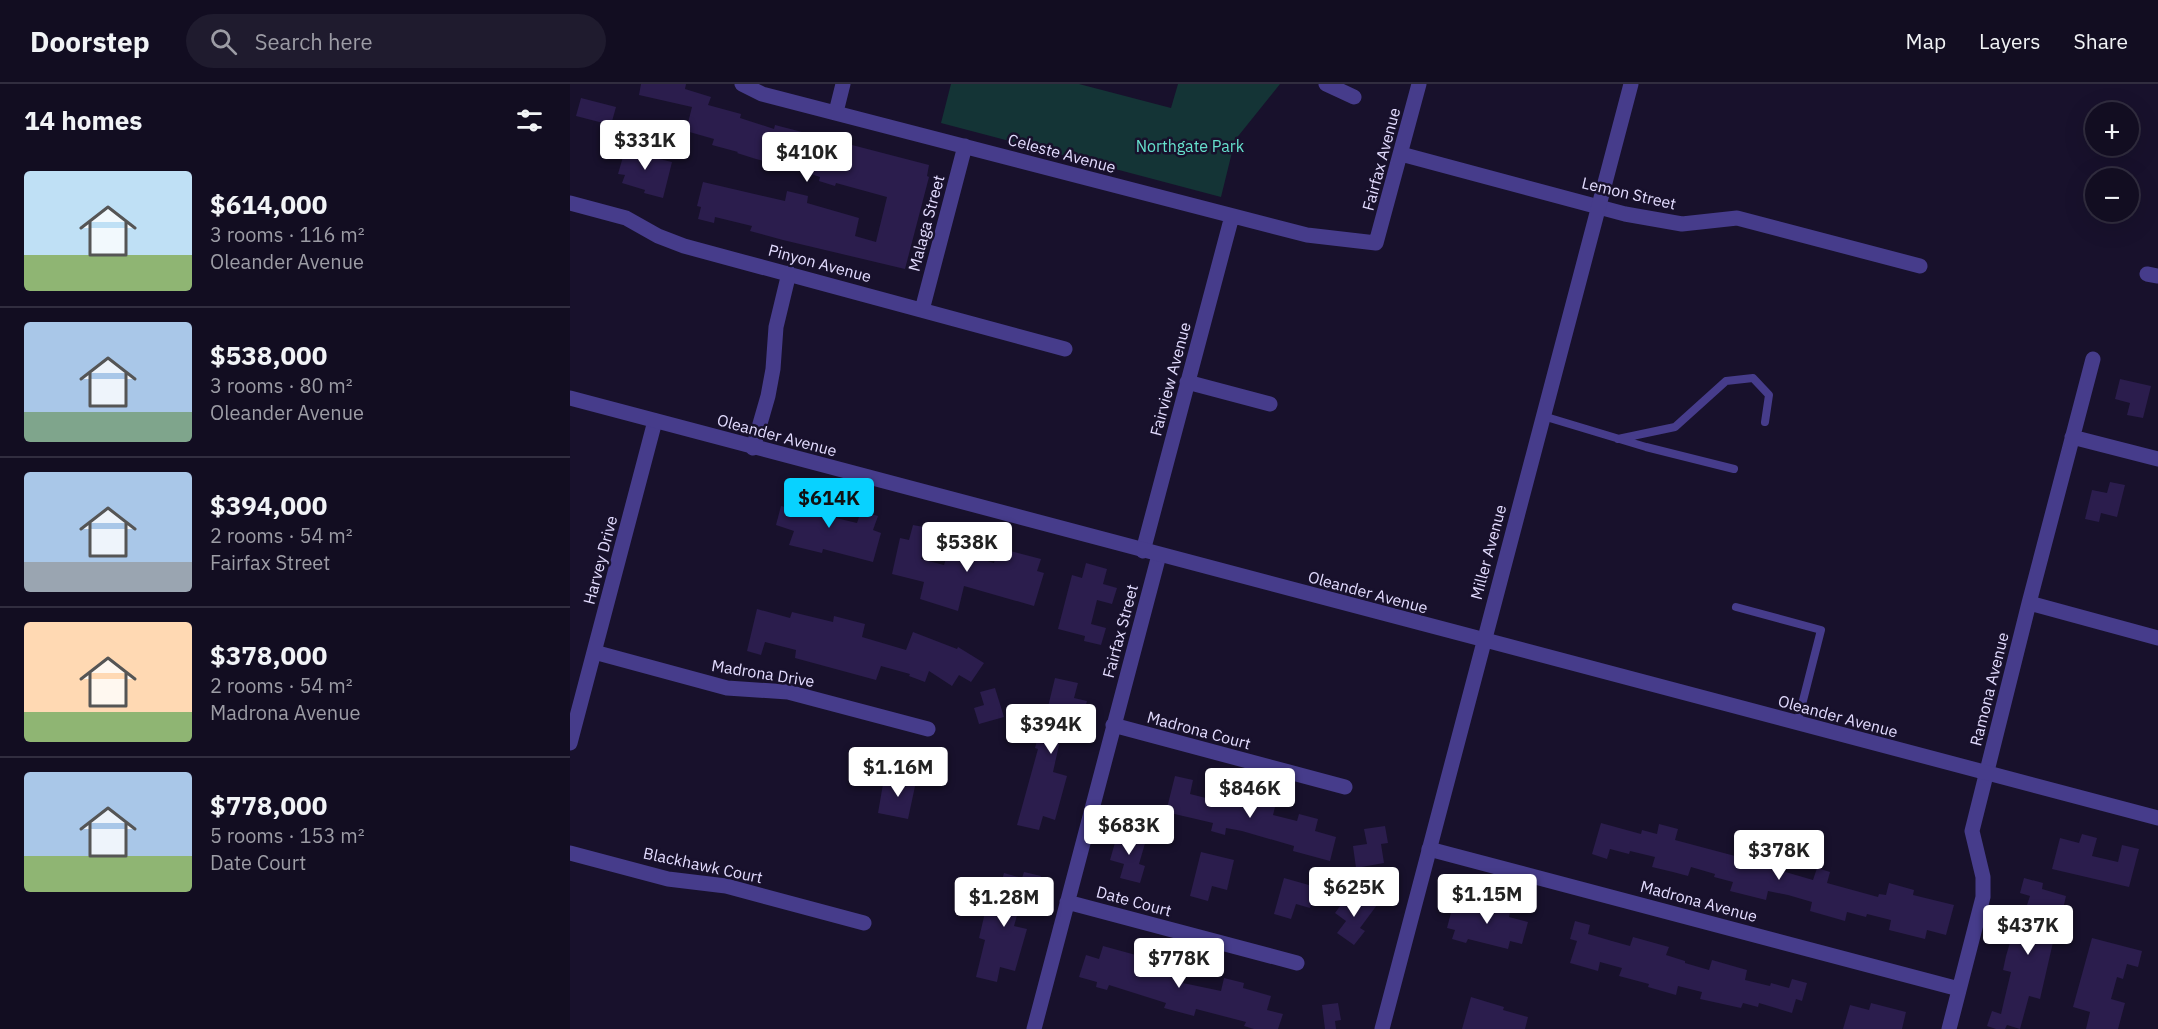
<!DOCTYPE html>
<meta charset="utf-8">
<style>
:root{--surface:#120d21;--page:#1f1b2e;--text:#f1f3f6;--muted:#9c9ca5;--line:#312d3f;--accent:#08d2ff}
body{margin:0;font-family:"IBM Plex Sans",sans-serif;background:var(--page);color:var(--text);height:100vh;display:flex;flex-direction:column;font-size:22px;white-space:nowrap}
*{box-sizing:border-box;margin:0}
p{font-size:20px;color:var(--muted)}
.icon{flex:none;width:33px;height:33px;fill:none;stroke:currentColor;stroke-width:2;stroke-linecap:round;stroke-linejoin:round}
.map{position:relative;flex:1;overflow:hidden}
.side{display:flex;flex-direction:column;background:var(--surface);width:570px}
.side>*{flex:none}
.fabs{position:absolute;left:1515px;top:18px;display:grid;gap:12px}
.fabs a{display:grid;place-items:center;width:54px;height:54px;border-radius:50%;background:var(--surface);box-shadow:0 6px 24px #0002,0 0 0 2px var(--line);font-size:30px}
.price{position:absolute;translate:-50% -51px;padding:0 14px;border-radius:6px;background:#fff;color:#222;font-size:20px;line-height:39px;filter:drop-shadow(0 2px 3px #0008)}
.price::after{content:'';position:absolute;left:50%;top:36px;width:18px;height:14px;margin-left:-9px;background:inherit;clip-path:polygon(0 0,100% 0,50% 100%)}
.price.active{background:var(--accent);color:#111}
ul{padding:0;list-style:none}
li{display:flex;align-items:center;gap:18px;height:150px;padding:0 24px}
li+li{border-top:2px solid var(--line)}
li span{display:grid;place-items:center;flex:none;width:168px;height:120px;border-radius:6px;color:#555}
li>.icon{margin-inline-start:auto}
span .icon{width:72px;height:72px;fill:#fffc;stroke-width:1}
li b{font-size:26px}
h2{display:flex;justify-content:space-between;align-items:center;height:72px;padding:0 24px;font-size:26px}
header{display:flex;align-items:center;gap:36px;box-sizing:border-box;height:84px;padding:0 30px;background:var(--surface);border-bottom:2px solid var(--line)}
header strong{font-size:28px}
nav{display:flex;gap:33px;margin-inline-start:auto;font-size:21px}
.search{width:420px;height:54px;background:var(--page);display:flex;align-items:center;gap:15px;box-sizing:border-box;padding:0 21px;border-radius:33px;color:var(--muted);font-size:22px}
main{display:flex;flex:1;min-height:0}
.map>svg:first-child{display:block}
.green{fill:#143436}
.building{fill:#2b1d4d}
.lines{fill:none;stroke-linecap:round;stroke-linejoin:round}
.service{stroke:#463c8b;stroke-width:8}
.minor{stroke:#463c8b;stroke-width:15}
.tertiary{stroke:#463c8b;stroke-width:15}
.labels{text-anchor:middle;stroke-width:5;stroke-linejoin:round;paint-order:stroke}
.park-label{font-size:16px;fill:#66e1cd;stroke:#18112c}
.street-label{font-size:16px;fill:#e3dcff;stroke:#18112c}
</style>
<header>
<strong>Doorstep</strong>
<div class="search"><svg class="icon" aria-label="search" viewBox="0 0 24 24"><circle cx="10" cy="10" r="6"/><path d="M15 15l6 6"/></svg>Search here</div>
<nav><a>Map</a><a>Layers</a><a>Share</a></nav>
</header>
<main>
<section class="side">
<h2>14 homes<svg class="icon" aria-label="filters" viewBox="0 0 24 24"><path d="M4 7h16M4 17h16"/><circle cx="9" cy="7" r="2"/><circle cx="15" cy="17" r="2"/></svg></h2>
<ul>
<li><span style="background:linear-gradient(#bfe0f5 70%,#8fb573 0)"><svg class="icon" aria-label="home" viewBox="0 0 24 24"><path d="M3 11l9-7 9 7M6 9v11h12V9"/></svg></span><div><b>$614,000</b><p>3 rooms · 116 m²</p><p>Oleander Avenue</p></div></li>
<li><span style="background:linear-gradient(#a9c7e8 75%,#7fa58c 0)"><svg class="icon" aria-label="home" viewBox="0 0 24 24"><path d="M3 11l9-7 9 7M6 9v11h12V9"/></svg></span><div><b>$538,000</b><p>3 rooms · 80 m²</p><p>Oleander Avenue</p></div></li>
<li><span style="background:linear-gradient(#a9c7e8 75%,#9aa5b1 0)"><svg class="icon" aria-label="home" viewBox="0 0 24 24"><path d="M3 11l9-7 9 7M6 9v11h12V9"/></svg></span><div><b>$394,000</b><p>2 rooms · 54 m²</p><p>Fairfax Street</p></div></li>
<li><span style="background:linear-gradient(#ffd9b3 75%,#8fb573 0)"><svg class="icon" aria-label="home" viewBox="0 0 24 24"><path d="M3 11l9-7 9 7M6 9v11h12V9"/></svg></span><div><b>$378,000</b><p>2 rooms · 54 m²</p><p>Madrona Avenue</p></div></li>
<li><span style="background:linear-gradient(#a9c7e8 70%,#8fb573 0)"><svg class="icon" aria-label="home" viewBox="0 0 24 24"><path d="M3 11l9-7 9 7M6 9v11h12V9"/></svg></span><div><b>$778,000</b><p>5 rooms · 153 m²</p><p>Date Court</p></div></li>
</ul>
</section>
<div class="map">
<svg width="1588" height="945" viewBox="0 0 1588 945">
<rect width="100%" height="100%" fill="#18112c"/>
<path class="green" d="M381 0H509L601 24 608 0H710L665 56 651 113 371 39Z"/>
<path class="building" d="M71 0H116L115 5 141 13 138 21 171 30 170 34 204 45 205 41 359 81 357 92 359 93 335 185 213 156 180 147 182 142 145 133 144 139 128 135 131 123 127 122 133 98 215 117 217 107 238 112 237 119 289 134 285 152 306 158 317 113 266 99 265 102 249 97 250 93 223 84 186 75 167 69 168 68 142 61 144 55 116 47 122 23 69 11Z
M11 14 46 23 41 41 6 32Z
M57 59 78 65 76 72 102 78 93 114 74 109 75 106 52 99 55 91 48 90Z
M1550 295 1581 302 1573 334 1557 331 1560 319 1545 315Z
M1540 398 1555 401 1547 433 1531 429 1529 438 1515 435 1522 406 1537 409Z
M228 409 270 420 266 434 287 439 291 427 308 432 303 446 311 449 303 478 253 465 252 469 219 461 224 447 206 441 211 422 223 425Z
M343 441 359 444 351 475 374 481 379 465 424 479 428 464 471 475 467 487 474 489 464 522 394 502 388 527 350 515 354 498 322 490 330 454 339 456Z
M516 479 537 485 533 500 547 504 542 520 527 516 521 540 536 544 531 561 514 557 515 552 488 545 502 491 512 494Z
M187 525 220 534 222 528 263 538 264 532 295 540 292 553 336 566 343 548 387 565 388 563 414 579 401 598 389 591 382 602 359 587 355 598 339 592 340 590 311 582 306 596 225 574 226 566 195 558 191 571 177 567Z
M485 594 508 599 504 614 517 617 506 656 491 652 483 688 497 692 485 736 473 732 469 746 447 741 468 665 465 664 473 634 475 635Z
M425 604 434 633 409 640 404 624 414 621 410 608Z
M331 689 347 693 338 735 308 729 313 700 328 704Z
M605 692 623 696 620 710 644 716 648 704 706 719 703 731 727 737 729 730 748 735 745 747 766 753 760 777 723 767 724 762 672 747 656 744 655 751 641 747 643 739 596 728Z
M1031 739 1071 750 1072 746 1087 750 1089 740 1108 745 1105 756 1165 772 1167 764 1185 768 1184 770 1215 778 1212 787 1243 796 1247 784 1260 788 1257 799 1308 813 1309 810 1316 811 1319 799 1344 806 1343 811 1384 821 1376 851 1357 846 1355 855 1319 846 1321 836 1297 830 1296 833 1277 828 1275 837 1240 827 1242 818 1218 811 1198 807 1196 816 1160 807 1163 798 1144 793 1145 790 1121 783 1118 792 1103 788 1082 783 1085 773 1060 767 1059 770 1040 765 1037 775 1022 770Z
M815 742 818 759 811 760 814 779 786 784 783 762 797 760 794 745Z
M548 748 576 756 569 780 575 782 570 799 550 794 554 780 540 776Z
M1512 750 1527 754 1522 772 1548 778 1552 761 1569 765 1559 803 1482 785 1490 754 1509 759Z
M631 768 664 776 657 806 642 802 638 817 620 812Z
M454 788 471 792 466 808 452 804 446 827 448 828 444 842 457 845 445 887 430 883 427 898 406 893 415 856 409 854 417 820 425 822 434 789 452 794Z
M714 794 746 803 740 824 726 820 721 835 704 830Z
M1454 794 1473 799 1472 805 1496 812 1493 825 1483 822 1475 852 1484 854 1470 915 1459 912 1450 945 1437 941 1435 945H1426L1417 942 1422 927 1431 930 1434 917 1441 888 1433 886 1436 872 1442 852 1451 854 1457 831 1454 830 1460 812 1450 809Z
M778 811 791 821 796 813 807 821 790 844 795 847 784 861 767 849 776 837 765 829Z
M905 816 941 824 939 833 958 838 952 860 940 857 938 865 898 855 896 859 882 855 885 846 877 844 883 821 902 827Z
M1005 837 1020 841 1018 850 1042 857 1060 862 1063 853 1099 863 1096 871 1115 877V879L1139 886 1142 876 1177 886 1175 896 1200 902 1201 899 1219 904 1222 895 1237 899 1232 917 1226 915 1222 929 1189 919 1188 923 1173 919 1171 924 1130 915 1132 908 1108 902 1106 911 1078 903 1079 900 1049 892 1052 884 1030 878 1028 887 1000 879 1007 857 1000 855Z
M1522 854 1572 867 1568 883 1557 880 1553 895 1547 893 1541 915 1555 919 1548 945H1516L1520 928 1503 923Z
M533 862 617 885 613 899 651 907 654 894 674 899 673 904 701 912 697 926 713 930 708 945H684L674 942 676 938 626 925 624 932 594 924 596 919 539 901 537 906 526 903 527 898 509 893 516 871 529 875Z
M901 913 934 923 933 926 958 933 955 945H892Z
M768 919 771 936 765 937 766 945H755L752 921Z
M1301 919 1336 928 1332 945H1273L1280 921 1299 926Z"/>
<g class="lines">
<path class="service" d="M973 332 1076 363 1164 385
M1048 355 1105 343 1156 297 1183 294 1199 311 1195 338
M1166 523 1251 546 1227 640"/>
<path class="minor" d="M172 0 192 10 737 151 806 159 849 0
M756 0 784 13
M266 28 273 0
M831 70 1055 130 1112 140 1167 134 1350 182
M0 119 56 134 88 152 114 162 495 265
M1577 190 1588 192
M352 226 395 62
M617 298 700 320
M1502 353 1588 375
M183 364 198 312 203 285 206 243 219 189
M573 467 662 132
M1459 519 1588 554
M24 568 157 604 218 608 358 645
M543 641 775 703
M0 659 85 337
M859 765 1389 905
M0 769 98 795 156 802 294 839
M497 818 727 879
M464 945 589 471
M1379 945 1413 813V793L1402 747 1459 519 1523 275"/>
<path class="tertiary" d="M0 314 1588 734
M812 945 1061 0"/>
</g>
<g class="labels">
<g class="park-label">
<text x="620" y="68">Northgate Park</text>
</g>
<g class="street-label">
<text transform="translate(492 69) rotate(15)" y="6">Celeste Avenue</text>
<text transform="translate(811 75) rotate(-75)" y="6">Fairfax Avenue</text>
<text transform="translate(1059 109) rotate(13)" y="6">Lemon Street</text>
<text transform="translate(356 139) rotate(-75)" y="6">Malaga Street</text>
<text transform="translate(250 179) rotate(15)" y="6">Pinyon Avenue</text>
<text transform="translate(600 295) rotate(-75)" y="6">Fairview Avenue</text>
<text transform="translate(207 351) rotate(15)" y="6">Oleander Avenue</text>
<text transform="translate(918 468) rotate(-75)" y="6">Miller Avenue</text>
<text transform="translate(30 476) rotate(-75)" y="6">Harvey Drive</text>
<text transform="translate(798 508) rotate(15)" y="6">Oleander Avenue</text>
<text transform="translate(550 547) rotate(-75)" y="6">Fairfax Street</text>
<text transform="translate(193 589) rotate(9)" y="6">Madrona Drive</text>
<text transform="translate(1419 605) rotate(-76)" y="6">Ramona Avenue</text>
<text transform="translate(1268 632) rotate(15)" y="6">Oleander Avenue</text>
<text transform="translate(629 646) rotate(15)" y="6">Madrona Court</text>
<text transform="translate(133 781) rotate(12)" y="6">Blackhawk Court</text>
<text transform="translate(564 817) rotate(15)" y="6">Date Court</text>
<text transform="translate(1129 817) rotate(15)" y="6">Madrona Avenue</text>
</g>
</g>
</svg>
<div class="fabs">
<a>+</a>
<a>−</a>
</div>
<b class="price" style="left:75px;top:87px">$331K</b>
<b class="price" style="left:237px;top:99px">$410K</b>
<b class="price active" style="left:259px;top:445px">$614K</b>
<b class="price" style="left:397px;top:489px">$538K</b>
<b class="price" style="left:481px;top:671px">$394K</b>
<b class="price" style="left:328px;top:714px">$1.16M</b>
<b class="price" style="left:680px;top:735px">$846K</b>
<b class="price" style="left:559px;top:772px">$683K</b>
<b class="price" style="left:1209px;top:797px">$378K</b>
<b class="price" style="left:784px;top:834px">$625K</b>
<b class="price" style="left:917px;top:841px">$1.15M</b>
<b class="price" style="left:434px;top:844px">$1.28M</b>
<b class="price" style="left:1458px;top:872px">$437K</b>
<b class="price" style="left:609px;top:905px">$778K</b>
</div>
</main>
